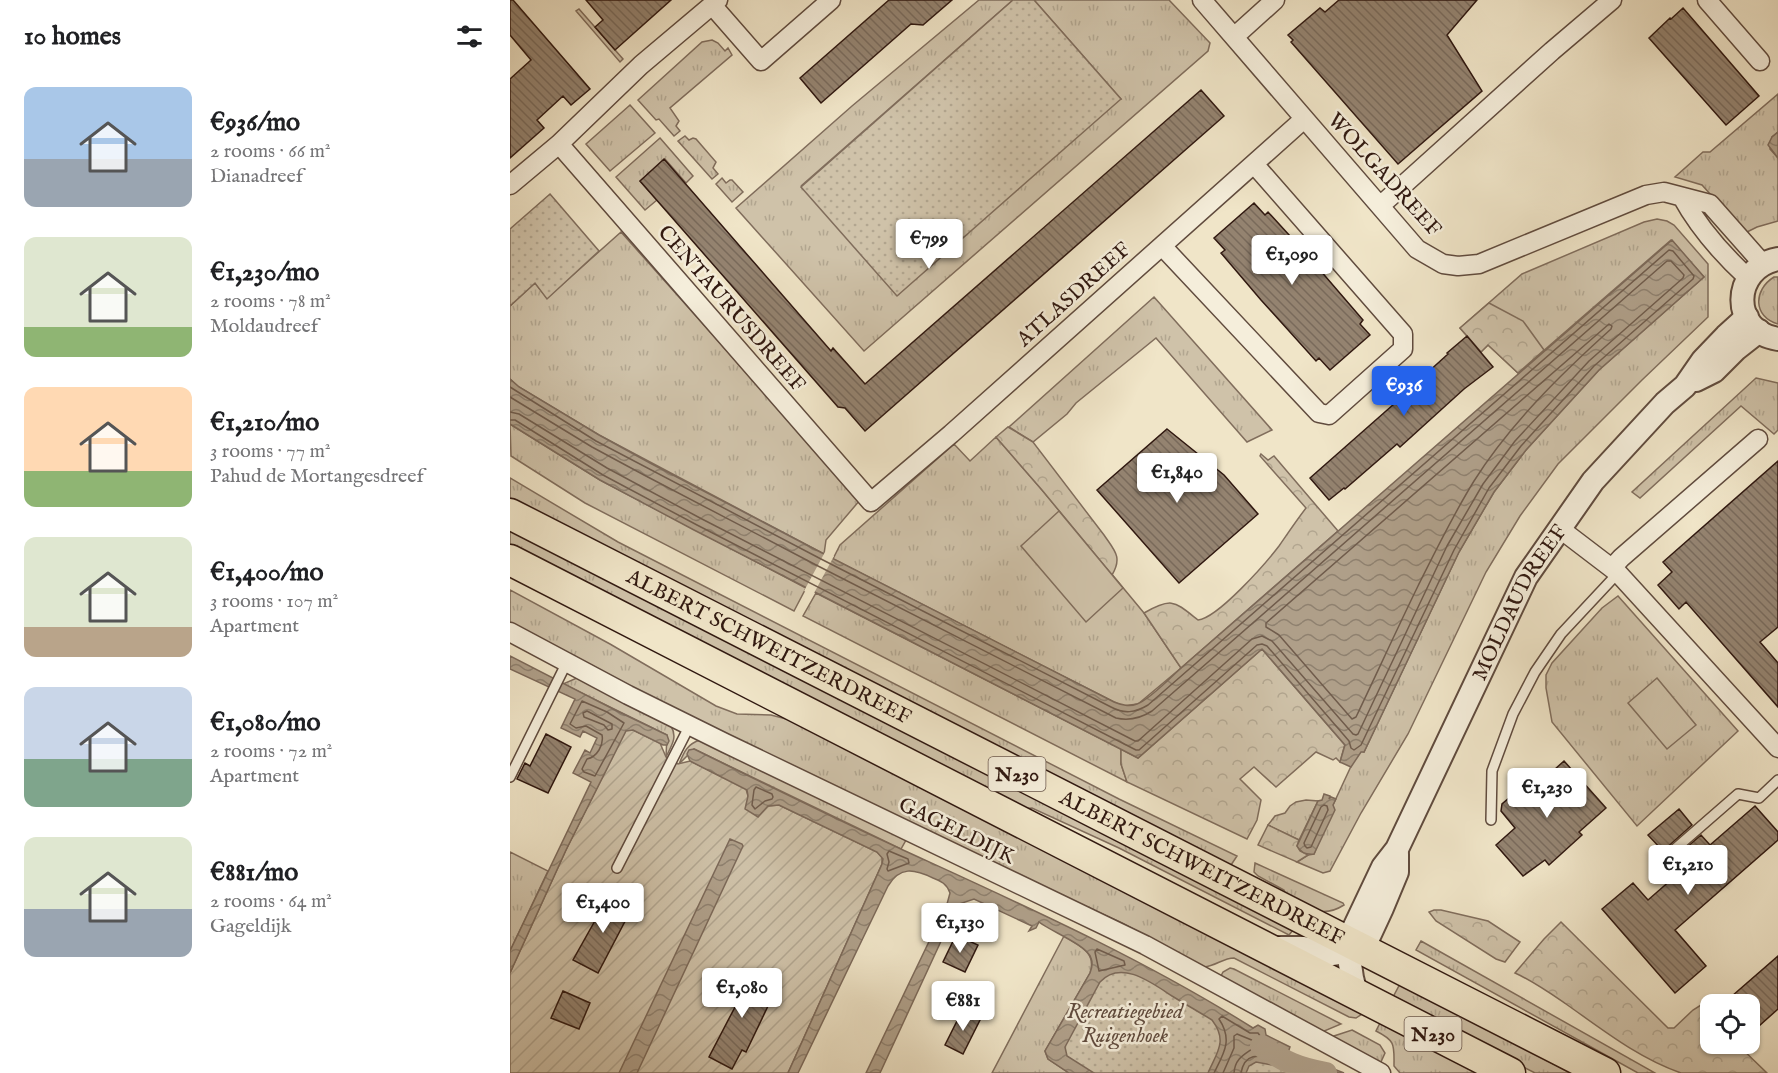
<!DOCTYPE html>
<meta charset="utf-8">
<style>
:root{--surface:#fff;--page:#f6f6f6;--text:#202124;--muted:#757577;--accent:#2563eb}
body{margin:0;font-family:"IM FELL English",serif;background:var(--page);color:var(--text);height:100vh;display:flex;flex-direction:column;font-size:22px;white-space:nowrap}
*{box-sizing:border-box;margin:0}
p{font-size:20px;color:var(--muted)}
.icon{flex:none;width:33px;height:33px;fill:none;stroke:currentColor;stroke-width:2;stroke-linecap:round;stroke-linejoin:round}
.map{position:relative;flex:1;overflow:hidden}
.details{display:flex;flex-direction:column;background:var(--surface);width:510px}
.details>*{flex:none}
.fabs{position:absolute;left:1190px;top:994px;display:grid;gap:12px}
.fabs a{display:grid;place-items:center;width:60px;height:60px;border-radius:12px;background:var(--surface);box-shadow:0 2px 4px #0004;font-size:30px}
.price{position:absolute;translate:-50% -51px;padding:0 14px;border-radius:6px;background:#fff;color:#222;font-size:20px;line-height:39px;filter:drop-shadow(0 2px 3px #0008)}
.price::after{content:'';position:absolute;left:50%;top:36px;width:18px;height:14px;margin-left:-9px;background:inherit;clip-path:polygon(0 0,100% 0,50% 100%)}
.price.active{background:var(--accent);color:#fff}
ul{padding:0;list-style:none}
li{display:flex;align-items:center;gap:18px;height:150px;padding:0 24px}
li span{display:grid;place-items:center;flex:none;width:168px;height:120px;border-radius:12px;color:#555}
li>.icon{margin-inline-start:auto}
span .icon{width:72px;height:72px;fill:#fffc;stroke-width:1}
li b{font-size:26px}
h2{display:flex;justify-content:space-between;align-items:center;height:72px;padding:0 24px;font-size:26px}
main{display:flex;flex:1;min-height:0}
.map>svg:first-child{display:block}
.grass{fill:url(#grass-tufts);stroke:#806d5c;stroke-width:1.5}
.forest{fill:url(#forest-crowns);stroke:#806d5c;stroke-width:1.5}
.park{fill:url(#park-dots);stroke:#806d5c;stroke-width:1.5}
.garden{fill:url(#garden-furrows);stroke:#806d5c;stroke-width:1.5}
.pitch{fill:#cfc2a9;stroke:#806d5c;stroke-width:1.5}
.water{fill:url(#water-waves);stroke:#7c6959;stroke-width:1.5}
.pier{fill:#f0e5c8}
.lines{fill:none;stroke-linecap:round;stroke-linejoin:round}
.shore{stroke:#705c4c;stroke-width:1.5}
.canal{stroke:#af9f89;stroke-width:22}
.building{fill:url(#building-back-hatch);stroke:#301810;stroke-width:1.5}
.service-casing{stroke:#604b3e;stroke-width:12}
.minor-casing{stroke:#604b3e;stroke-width:21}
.tertiary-casing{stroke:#604b3e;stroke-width:26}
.trunk-casing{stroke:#301810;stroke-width:33}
.service{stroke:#f5eedb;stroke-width:9}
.minor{stroke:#f5eedb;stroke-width:18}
.tertiary{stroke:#f5eedb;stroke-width:22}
.trunk{stroke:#f0e5c8;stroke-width:30}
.labels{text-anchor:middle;stroke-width:5;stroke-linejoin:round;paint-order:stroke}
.shield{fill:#f5eedb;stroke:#6b584d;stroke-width:1.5}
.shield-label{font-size:20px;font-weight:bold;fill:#301810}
.street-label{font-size:21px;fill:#301810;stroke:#f5eedb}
.park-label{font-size:21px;font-style:italic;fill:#604b3e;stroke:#f5eedb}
</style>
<main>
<section class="details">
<h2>10 homes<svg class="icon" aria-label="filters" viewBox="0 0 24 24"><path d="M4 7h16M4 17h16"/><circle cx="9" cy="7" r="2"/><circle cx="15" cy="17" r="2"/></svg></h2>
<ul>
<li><span style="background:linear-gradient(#a9c7e8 60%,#9aa5b1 0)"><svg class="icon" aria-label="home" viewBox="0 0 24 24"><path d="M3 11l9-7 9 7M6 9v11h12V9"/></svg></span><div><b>€936/mo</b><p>2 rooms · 66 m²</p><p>Dianadreef</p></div></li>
<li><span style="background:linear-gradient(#dfe7d0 75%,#8fb573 0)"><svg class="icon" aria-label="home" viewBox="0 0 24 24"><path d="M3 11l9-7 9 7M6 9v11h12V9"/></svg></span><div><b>€1,230/mo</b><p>2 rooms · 78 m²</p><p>Moldaudreef</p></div></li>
<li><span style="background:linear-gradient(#ffd9b3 70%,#8fb573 0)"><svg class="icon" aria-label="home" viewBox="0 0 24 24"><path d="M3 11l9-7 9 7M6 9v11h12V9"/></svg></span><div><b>€1,210/mo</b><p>3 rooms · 77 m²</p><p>Pahud de Mortangesdreef</p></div></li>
<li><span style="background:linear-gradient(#dfe7d0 75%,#b9a48a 0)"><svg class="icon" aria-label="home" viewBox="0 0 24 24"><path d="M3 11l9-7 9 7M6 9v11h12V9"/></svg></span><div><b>€1,400/mo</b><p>3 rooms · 107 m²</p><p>Apartment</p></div></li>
<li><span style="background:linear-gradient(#c9d6e8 60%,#7fa58c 0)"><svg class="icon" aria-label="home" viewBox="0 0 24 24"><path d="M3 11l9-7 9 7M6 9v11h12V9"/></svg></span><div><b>€1,080/mo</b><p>2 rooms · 72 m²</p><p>Apartment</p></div></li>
<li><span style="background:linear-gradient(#dfe7d0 60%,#9aa5b1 0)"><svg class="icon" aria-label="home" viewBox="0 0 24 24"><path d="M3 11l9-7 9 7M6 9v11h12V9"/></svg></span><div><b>€881/mo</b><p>2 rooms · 64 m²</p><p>Gageldijk</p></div></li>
</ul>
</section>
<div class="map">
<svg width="1268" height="1073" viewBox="0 0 1268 1073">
<defs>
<pattern id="grass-tufts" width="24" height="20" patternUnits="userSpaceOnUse" patternTransform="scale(1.5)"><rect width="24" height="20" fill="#cfc2a9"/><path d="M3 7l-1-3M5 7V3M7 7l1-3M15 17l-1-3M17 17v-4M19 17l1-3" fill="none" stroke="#b2a690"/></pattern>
<pattern id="forest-crowns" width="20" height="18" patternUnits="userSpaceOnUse" patternTransform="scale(1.5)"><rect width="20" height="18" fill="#cfc2a9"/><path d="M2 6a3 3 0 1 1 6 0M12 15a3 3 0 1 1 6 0" fill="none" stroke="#b2a690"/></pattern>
<pattern id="park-dots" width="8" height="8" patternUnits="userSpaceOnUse" patternTransform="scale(1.5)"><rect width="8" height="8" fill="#cfc2a9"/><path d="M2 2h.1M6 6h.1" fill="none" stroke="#b2a690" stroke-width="1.8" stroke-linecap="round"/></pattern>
<pattern id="garden-furrows" width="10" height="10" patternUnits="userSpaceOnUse" patternTransform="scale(1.5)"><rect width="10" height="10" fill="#cfc2a9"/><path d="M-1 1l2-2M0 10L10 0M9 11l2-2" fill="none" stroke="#b2a690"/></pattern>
<pattern id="water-waves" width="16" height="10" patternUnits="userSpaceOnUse" patternTransform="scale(1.5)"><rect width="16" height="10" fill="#af9f89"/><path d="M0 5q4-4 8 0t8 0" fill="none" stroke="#8f816f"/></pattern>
<pattern id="building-back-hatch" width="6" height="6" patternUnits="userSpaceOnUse" patternTransform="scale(1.5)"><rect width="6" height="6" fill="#948370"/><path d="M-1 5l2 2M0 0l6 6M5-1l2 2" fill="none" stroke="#796a5b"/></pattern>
</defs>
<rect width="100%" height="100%" fill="#f0e5c8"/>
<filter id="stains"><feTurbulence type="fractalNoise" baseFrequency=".00333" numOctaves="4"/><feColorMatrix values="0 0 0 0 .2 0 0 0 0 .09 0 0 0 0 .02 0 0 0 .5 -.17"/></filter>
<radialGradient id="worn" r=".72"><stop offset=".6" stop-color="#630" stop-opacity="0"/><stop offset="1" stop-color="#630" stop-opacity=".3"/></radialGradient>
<path class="grass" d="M469 0H503L291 186 611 99 524 0H659L700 43 698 51 354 351 226 208 342 106Z
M69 9 113 59 110 62 66 11Z
M202 40 208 43 215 51 218 48 222 55 160 108 169 121 166 126 170 131 164 136 149 119 146 120 128 100 192 42Z
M1268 94V132L1262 137 1260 149 1268 158V221L1247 227 1235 233 1192 185 1165 177 1193 152H1200Z
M120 105 145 133 100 171 76 144Z
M175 136 179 140 183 138 186 139 206 162 203 168 208 174 202 179 168 141Z
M150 138 183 176 176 183 155 159 130 181 147 200 135 210 106 177Z
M212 178 216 183 220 180H222L233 192 222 202 206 184Z
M1147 219 1157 221 1164 225 1198 264V317L1132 380 1048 464 1010 516 976 572 898 734 851 813 820 871 813 873 787 862 798 855 804 854 823 805 843 762 851 751 854 752 949 552 984 492 1016 450 1089 370 1194 277 1161 240 1008 373 978 345 971 352 950 328 1012 274 1134 222Z
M111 232 350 500 316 540 314 554 89 435 9 387 0 379V306L25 283 37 298Z
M1264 277H1268V324C1243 317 1243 290 1264 277Z
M644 297 762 430 737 442 646 338 566 403 557 414 523 442 499 427Z
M1246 378 1268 383V430L1264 434 1231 406 1130 498 1122 492Z
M0 424 90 480 296 588 284 611 75 503 1 456Z
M486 437 532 490 634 613 671 668 628 704 612 706 323 559 330 545 444 444 460 461Z
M0 478 108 542 609 799 727 856 721 865 718 866 90 548 0 498Z
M0 528 783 930 779 935 609 848 522 808 511 809 0 546Z
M0 590 100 644 206 706 227 714 261 715 284 721 852 1012V1014L846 1018 839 1017 724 958C713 958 706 966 694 967L612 923 498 871 164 709 0 622Z
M306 593 611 749V764L617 782 293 616Z
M1108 596 1228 731 1127 826 1042 722 1036 688V675L1042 663 1092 608Z
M69 677 161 726C168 738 161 746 156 757L157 735 53 684Z
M190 740 396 840 391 849 184 749 169 764C174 752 177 744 190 740Z
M796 800 808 801 789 840 758 825 765 816 775 813 780 806 786 802Z
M0 852 38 871 0 951Z
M745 863 833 903 834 905C812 919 798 908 777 898L774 890 748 876 744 872Z
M554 936C569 946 587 952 580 973L535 1051 538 1059 559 1073H482Z
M911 941 1145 1073H1128L906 950Z
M720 968 724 969 831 1024 812 1032 807 1030 711 976 713 972Z
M891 982 1060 1073H1025L882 999Z
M871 1021 970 1073H890L884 1066C884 1045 886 1041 866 1031Z
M842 1030 870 1045 875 1053 870 1064 822 1038 824 1036Z"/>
<path class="forest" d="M979 303 1013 321 1034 350 1008 373 978 345 971 352 950 328Z
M498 427 523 442 594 535C604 550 613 557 602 575L532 490 486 437Z
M751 454 758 460 764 456 828 531 671 668 634 613C662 597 664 601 688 620 708 618 756 563 769 546 778 533 786 521 796 508L750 456Z
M752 649 834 744H835L830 762 826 758 823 760 806 752 766 787 744 767 730 779 751 800 747 820 737 839 617 782 611 764V749L628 758Z
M758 825 789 840 787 846 790 851 798 855 787 862 748 845Z
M924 910H931L978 921 1010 942 995 962 986 959 926 921 919 912Z
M1051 922 1158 1028H1164L1183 1010 1191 1005 1200 1015V1044H1227L1257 1073H1171C1128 1058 1093 1030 1056 1004 1040 993 1023 981 1005 973L1034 939Z"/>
<path class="park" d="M503 0H524L611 99 387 296 291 187Z
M40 194 89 251 37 299 25 283 0 306V229Z
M597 956 674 995 746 1052 801 1073H569L541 1054Z"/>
<path class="garden" d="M116 730H123L150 743 156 757 168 764 180 761 236 789 238 796 258 806 269 805 367 852 372 857V864L278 1073H0V973L56 850Z"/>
<path class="pitch" d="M549 511 613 588 576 622 511 546Z
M1147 678 1186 725 1157 749 1118 703Z"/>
<path class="water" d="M1268 132V158L1258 145 1262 137Z
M1162 240 1194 277 1089 370 1016 450 984 492 949 552 854 752H851L841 767 830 762 835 745 752 649 628 758 184 530 90 480 0 424V379L9 387 89 435 140 463 314 554 604 702C612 705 619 707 627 704 639 700 660 678 671 668Z
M0 656 107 711 157 735 159 741 157 745H153L123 730 116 731 56 850 0 973V951L81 782 63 773 75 750 80 753 87 738 73 731 70 737 51 728 65 699 0 669Z
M184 749C253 783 323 818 393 850 513 905 632 958 743 1028L748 1025 755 1029 756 1035 780 1047 773 1067 746 1062 739 1066 736 1073H698C707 1052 718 1041 702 1020 689 1012 675 1004 662 996 642 983 611 959 590 982L555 1047 557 1056 584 1073H559L538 1059 535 1051 580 973C582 968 583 963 581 958 577 945 540 931 529 922L526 928 519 931 522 926 464 899 449 904 445 911 370 1073H356L437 904 440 893C437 884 431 881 423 878 404 869 390 866 378 886L288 1073H278L372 864 373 859 367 852 269 805 258 806 248 817 235 809 238 796 237 790 180 761 177 754 179 750Z
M814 794 820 796 819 799 821 797 826 799 823 805 825 810 804 854C796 855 791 853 787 846L808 801 812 800Z
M220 839 232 844 233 846 127 1073H109Z
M795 1062 816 1066 834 1073H794L792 1072Z"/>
<path class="pier" d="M315 552 324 556 303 595 294 591Z"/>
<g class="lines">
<path class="shore" d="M1099 324 1102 326 1101 329C1051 374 1000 424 964 481 943 515 926 550 908 586 887 629 867 673 846 717L842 719 769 635 756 627V623Z
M0 387 86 441 311 559 601 707C614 714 625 713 638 705L1159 250 1163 251 1184 276 1183 279 1084 366 1011 446 979 488 944 550 851 745 844 750 841 748 839 741 757 646 752 644 747 645 629 750H626L187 525 93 475 5 420H0
M0 397 82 447 134 475 308 566 606 718C619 721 631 718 642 711L1157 261H1161L1174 275 1173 278 1079 361 1005 441 973 484 937 546 848 734 846 735 843 734 762 641 752 636 742 639 628 741H625L190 518 97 468 9 414 0 412
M72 701 97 712 114 723 85 776 74 772 72 769 77 759C87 757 94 745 92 735L76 726 66 728 60 724Z
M77 711 102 724V729L98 730 94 725 74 717 73 713Z
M246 787 262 794 263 797 262 799 255 801 245 809 242 805 244 790Z
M814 805 817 806 818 810 801 847 797 848 795 846 794 843 811 807Z
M379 851 398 859 399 863 378 871 377 869 379 862 377 854Z
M587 949 614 961 615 965 589 971 585 952Z
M704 1073C714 1053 723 1040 709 1019L712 1016 740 1033H748L753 1040 773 1051 772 1056 769 1059C752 1056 735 1050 731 1073
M713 1073 724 1048V1036L727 1034 744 1041 746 1046C736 1054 725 1057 724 1073"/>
<path class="canal" d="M751 1046C775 1062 788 1068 816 1073"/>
</g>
<path class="building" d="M0 0H3L80 89 61 105 53 96 27 120 34 128 0 158V79L21 60 0 35Z
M76 0H161L105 50 85 27 93 20Z
M379 0H442L413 25 401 24 311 103 290 78Z
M829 0H967L937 35 972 91 888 164 781 42 783 40 778 35 810 8 815 12Z
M1173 8 1249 96 1216 125 1139 38 1160 18 1161 19Z
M691 90 714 116 355 431 335 408 328 407 130 181 154 159 321 351 323 348 355 384Z
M744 203 755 215 758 212 791 248 853 320 850 324 860 335 820 370 809 358 806 361 751 300 711 253 715 250 704 238Z
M957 336 983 367 954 389 890 447 887 444 835 489 834 488 819 500 800 478 918 374 917 373 938 354 937 353Z
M657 429 714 475 748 514 669 583 587 490Z
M1268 461V627L1250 642 1268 663V707L1176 602 1169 609 1148 585 1162 572 1153 562Z
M36 734 61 747 38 793 7 779 15 763 20 766Z
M1054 761 1096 808 1069 832 1072 835 1039 865 1035 860 1013 876 986 845 1005 828 991 811 992 804 1012 787 1024 788Z
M1245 806 1268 832V840L1165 930 1196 966 1165 993 1092 909 1123 883 1138 900 1170 872 1161 861 1191 835 1200 845Z
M1169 809 1182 825 1153 851 1138 835Z
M100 894 123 906 88 973 63 960Z
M446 935 468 945 455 972 433 962Z
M1268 956V1009L1249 1026 1239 1015V1005H1230L1222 996Z
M232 970 262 985 253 1002 259 1004 236 1052 232 1050 222 1069 199 1057 225 1007 216 1003Z
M53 991 80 1003 69 1029 41 1018Z
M453 1009 471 1018 453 1054 435 1045Z"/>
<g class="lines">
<g class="service-casing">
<path id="service" d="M0 777 57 662
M981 820 982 771 1003 714 1025 672 1051 634 1108 573
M1158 855 1228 794 1249 798 1268 780
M107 868 180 725"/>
</g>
<g class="minor-casing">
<path id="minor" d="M692 0 907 249 933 264 948 266 969 264 1136 195 1154 192 1200 204 1253 264
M1197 0 1250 61
M202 5 251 61 321 0
M724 37 765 0
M49 144 361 502 441 434 794 119
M0 185 49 144 131 65 208 0
M1172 197C1189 228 1212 254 1238 278
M870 206 1042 51 1102 0
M652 246 809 413 819 415 893 349V334L744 164
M1049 528 1108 573 1268 748
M1102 568 1111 558 1248 439
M0 632 118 695 215 743 635 945 871 1073"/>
</g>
<g class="tertiary-casing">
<g id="tertiary">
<path d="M1268 259C1221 268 1220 332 1268 339"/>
<path d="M1186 380 1204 371 1226 349 1249 331"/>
<path d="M759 948H794L817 955 853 949 872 908 887 872V854"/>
<path id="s1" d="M846 994 842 978 837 943 873 867 887 849 1016 577 1083 481 1155 403 1175 386 1193 360 1216 336 1237 317"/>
</g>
</g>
<g class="trunk-casing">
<g id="trunk">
<path id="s2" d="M0 514 1095 1073"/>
<path d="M0 560 1000 1073"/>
</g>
</g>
<use href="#service" class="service"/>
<use href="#minor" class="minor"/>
<use href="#tertiary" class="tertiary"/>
<use href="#trunk" class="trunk"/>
</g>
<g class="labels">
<g class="shield">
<rect x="478.5" y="757" width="57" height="34" rx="4.5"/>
<rect x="894.5" y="1017" width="57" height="34" rx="4.5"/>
</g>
<g class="shield-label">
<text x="507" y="781">N230</text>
<text x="923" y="1041">N230</text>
</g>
<g class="street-label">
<text transform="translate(875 174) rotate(48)" y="7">WOLGADREEF</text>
<text transform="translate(563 294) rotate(-42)" y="7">ATLASDREEF</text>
<text transform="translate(222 308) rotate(49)" y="7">CENTAURUSDREEF</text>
<text dy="7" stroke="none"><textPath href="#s1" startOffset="434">MOLDAUDREEF</textPath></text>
<text dy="7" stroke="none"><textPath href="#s2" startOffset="291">ALBERT SCHWEITZERDREEF</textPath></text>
<text transform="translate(447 830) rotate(26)" y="7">GAGELDIJK</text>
<text dy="7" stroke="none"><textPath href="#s2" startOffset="777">ALBERT SCHWEITZERDREEF</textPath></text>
</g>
<g class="park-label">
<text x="615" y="1018">Recreatiegebied<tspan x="615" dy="24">Ruigenhoek</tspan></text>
</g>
</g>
<rect width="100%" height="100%" filter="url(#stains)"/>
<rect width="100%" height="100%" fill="url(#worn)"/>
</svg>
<div class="fabs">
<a><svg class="icon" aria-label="locate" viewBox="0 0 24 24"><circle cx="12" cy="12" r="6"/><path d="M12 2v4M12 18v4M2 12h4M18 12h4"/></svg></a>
</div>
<b class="price" style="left:419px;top:270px">€799</b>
<b class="price" style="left:782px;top:286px">€1,090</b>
<b class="price active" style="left:894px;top:417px">€936</b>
<b class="price" style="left:667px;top:504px">€1,840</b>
<b class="price" style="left:1037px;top:819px">€1,230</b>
<b class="price" style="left:1178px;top:896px">€1,210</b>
<b class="price" style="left:93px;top:934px">€1,400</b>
<b class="price" style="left:450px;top:954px">€1,130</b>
<b class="price" style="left:232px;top:1019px">€1,080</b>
<b class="price" style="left:453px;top:1032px">€881</b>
</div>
</main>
